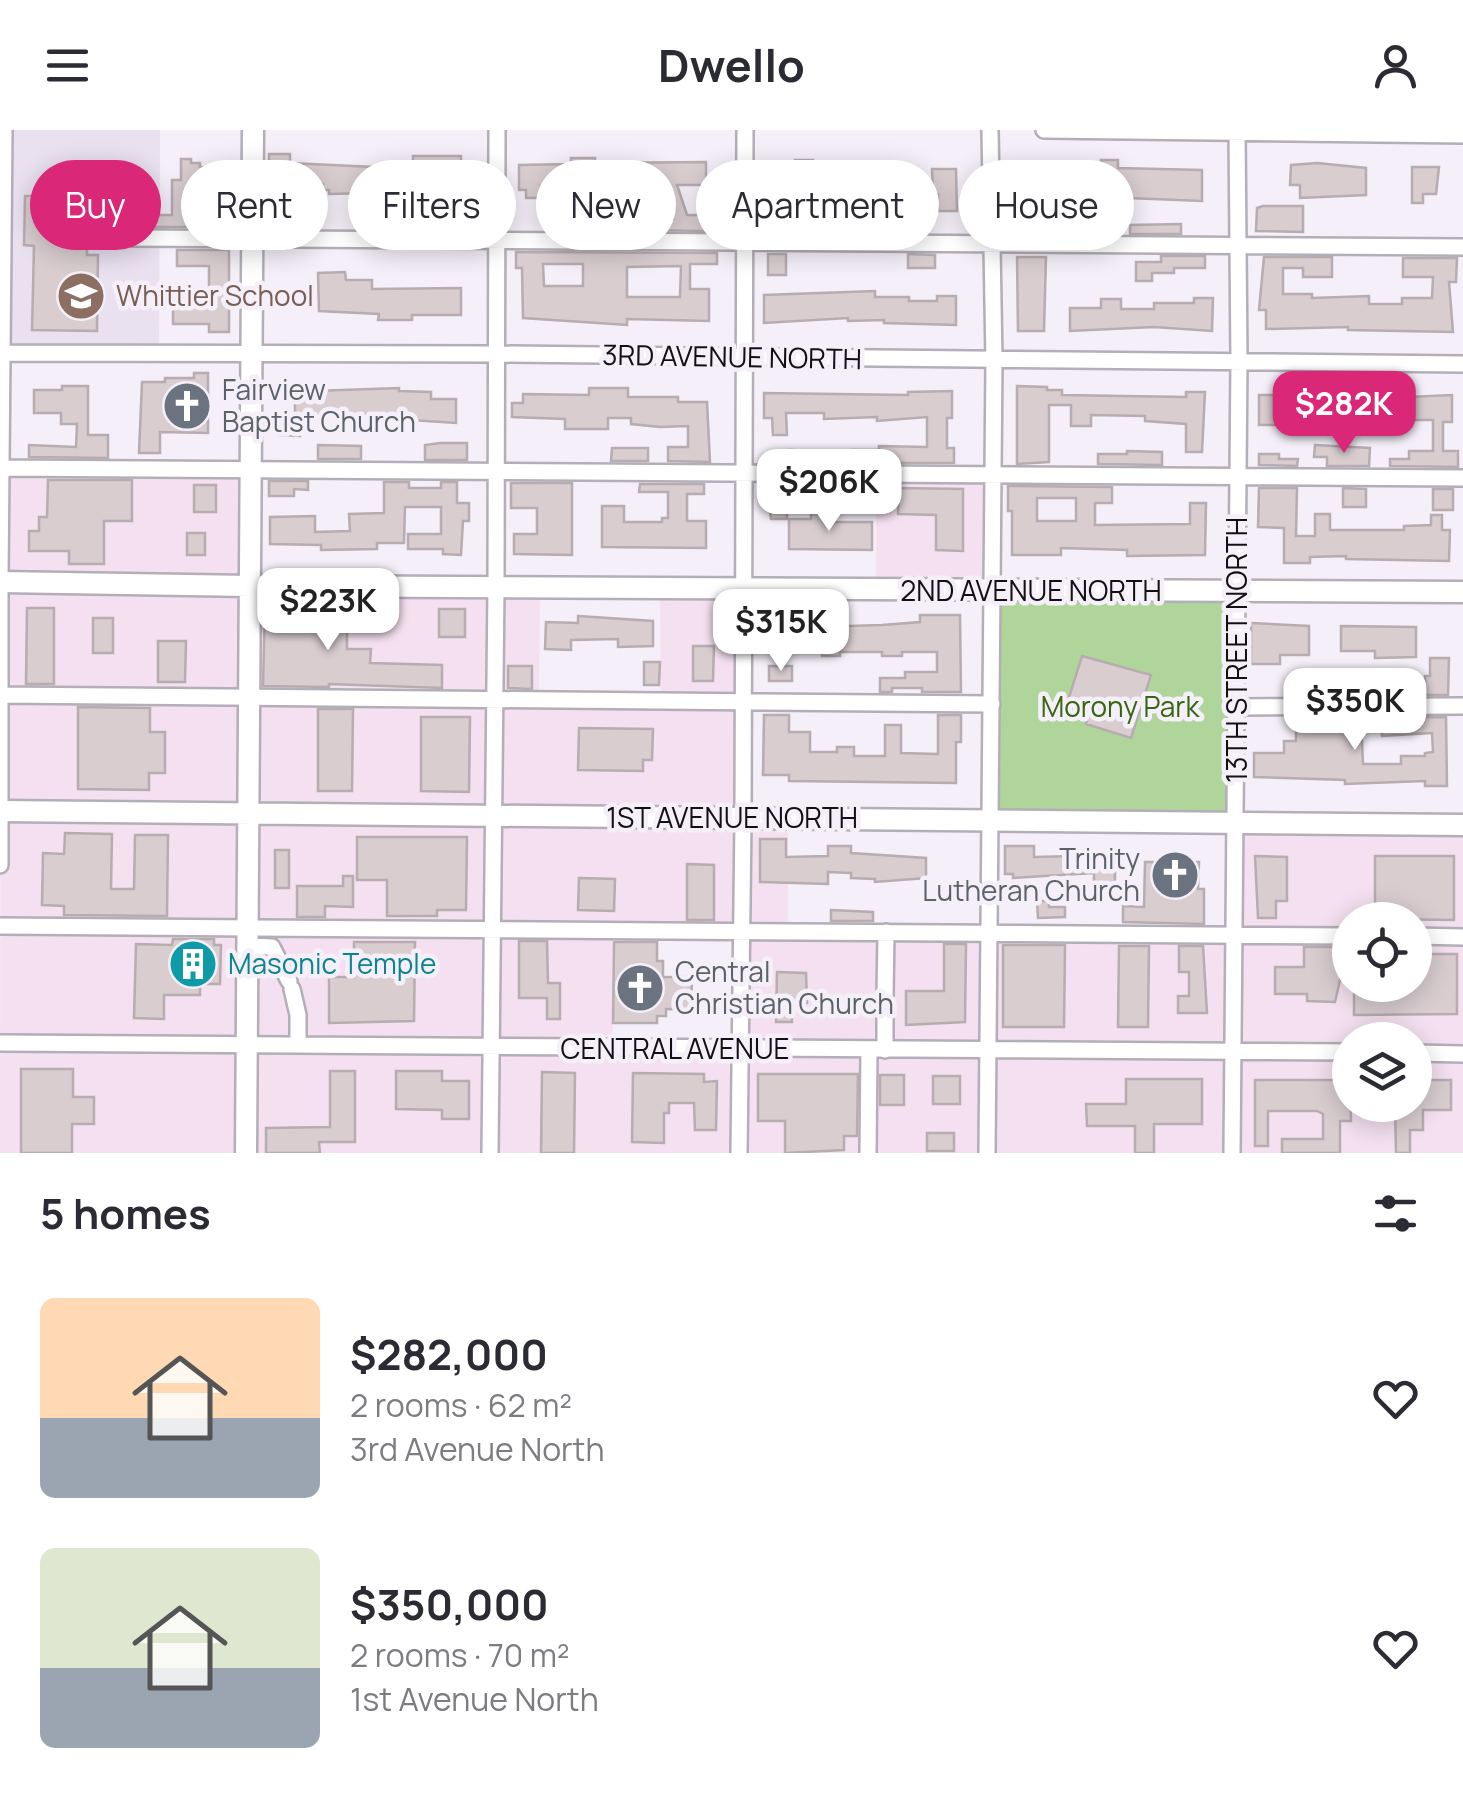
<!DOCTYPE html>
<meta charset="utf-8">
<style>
:root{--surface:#fff;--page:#f2f2f3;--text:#2b2b33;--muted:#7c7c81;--accent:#db2777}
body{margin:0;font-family:Manrope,sans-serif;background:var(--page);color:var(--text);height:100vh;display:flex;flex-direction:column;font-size:38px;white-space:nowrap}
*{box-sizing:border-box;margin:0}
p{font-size:32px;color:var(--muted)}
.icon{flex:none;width:55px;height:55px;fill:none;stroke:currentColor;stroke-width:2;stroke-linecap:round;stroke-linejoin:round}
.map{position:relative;height:1023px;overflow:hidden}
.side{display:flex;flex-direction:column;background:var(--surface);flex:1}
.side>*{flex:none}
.hud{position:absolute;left:30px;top:30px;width:1405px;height:90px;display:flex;gap:20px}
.controls{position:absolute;left:1332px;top:772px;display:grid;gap:20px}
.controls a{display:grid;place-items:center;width:100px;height:100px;border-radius:50%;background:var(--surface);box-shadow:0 5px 25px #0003;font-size:50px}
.price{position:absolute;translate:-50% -85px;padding:0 22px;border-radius:20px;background:#fff;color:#222;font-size:32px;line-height:65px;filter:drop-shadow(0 2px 5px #0008)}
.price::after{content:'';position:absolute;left:50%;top:60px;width:30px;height:22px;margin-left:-15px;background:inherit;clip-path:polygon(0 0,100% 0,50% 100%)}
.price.selected{background:var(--accent);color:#fff}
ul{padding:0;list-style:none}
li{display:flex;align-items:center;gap:30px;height:250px;padding:0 40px}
li span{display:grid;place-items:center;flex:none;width:280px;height:200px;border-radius:15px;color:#555}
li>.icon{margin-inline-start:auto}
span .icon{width:120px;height:120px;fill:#fffc;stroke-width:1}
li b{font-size:42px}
h2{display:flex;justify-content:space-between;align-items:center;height:120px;padding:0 40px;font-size:42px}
.tag{padding:0 35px;border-radius:45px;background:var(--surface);box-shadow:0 5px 25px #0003;font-size:35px;line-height:90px}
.tag.selected{background:var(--accent);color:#fff}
header{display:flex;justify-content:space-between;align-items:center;height:130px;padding:0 40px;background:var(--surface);font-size:45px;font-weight:700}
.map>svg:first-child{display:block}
.commercial{fill:#f4e0f0;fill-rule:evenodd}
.built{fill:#e9e0f0}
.green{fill:#afd59b}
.building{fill:#d9cdd0;stroke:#b7acaf;stroke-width:2.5;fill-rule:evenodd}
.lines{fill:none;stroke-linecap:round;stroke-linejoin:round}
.minor-casing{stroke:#b3aeb7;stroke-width:20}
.major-casing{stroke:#b3aeb7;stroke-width:25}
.minor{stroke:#fff;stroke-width:15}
.major{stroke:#fff;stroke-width:20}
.labels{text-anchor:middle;stroke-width:9;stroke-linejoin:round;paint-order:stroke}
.education-label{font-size:28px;fill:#785e54;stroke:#f4eff8;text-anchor:start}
.street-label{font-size:28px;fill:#121013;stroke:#f4eff8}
.worship-label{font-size:28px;fill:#5b616d;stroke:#f4eff8;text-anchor:start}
.park-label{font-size:28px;fill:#36660e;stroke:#f4eff8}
.culture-label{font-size:28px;fill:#0d838f;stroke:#f4eff8;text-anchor:start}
</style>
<header><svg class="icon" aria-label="menu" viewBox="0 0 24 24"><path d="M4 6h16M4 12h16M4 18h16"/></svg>Dwello<svg class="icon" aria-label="person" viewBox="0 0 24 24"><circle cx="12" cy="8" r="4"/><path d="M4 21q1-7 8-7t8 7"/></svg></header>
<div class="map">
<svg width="1463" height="1023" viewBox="0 0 1463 1023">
<rect width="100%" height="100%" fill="#f4eff8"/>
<path class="commercial" d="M1 338H252L250 455 540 458 539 569 661 571 660 459H743V688L788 689V800L1233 805 1235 694 1463 695V1023H0ZM1350 790H1415V855H1350ZM612 801H741L738 919H613ZM1350 910H1415V975H1350Z
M876 344H992L990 461 876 460Z"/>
<path class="built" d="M4 0H160L159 224 3 223Z"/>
<path class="green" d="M990 461H1237L1235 694 989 689Z"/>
<path class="building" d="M269 24H290V33L374 37V63L329 64V60H323V54H269Z
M413 26H461V77H413Z
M571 28H595V33L706 32V55H677L687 85H705V101L642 100 641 90 673 89 667 70 638 69V58L541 56V68H526V60H519V35L571 34Z
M181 29H191V33H200V37L224 38V80H195V97H151V85H172V50H181Z
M795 30H813V37H840V65H817V60L770 61V39H795Z
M1101 30H1118V38L1202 40V71L1128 68V60H1091V66H1073V38H1101Z
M1317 33 1366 38V65L1300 68V55H1290L1291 35Z
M879 37H902V55H893V63H879Z
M1412 37H1439L1436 64H1423V73H1412Z
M932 39H956L957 81H938V64H933Z
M1021 49H1043V78H1064V87H1096V101L1032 103V76H1021Z
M41 59H58V64H65L64 116H87V125H98L97 201 32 200 34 116 24 115 25 66H41Z
M1263 76H1303V102L1256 101 1257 78Z
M584 81H600V95L615 94V100H556V86H584Z
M803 85H819V89H851V102L762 101V89H803Z
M885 89 928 93V102H885Z
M1181 94V104H1130V95Z
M177 120H229V202H209V194H173V167L209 166V136H177Z
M516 122 717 123V134H690V159H709V191L627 189V195L523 188 522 138H516ZM543 134H583V156H544ZM681 136 680 167H627V137Z
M768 124H786V145H768Z
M908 124 935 125V138H908Z
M1161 126H1205V138H1174V143H1152V151H1136V132H1161Z
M1017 127H1046L1044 201H1018Z
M1264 127H1332V147H1303V138H1283V164H1312V168L1369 166V174H1402V168H1432L1433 147H1403V128H1457L1456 152H1449L1453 202 1348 200V197L1266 199V180H1259Z
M345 142 346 150H372V159L461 158V185H412V190H378L379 184 319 181 318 143Z
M875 161V167H909V171H937V166H956V195L884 193V190L848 191V188L764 193V165Z
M1194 168H1213L1212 201 1154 197 1070 201V178H1101V169H1121V179H1154V173H1194Z
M194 243H208V303L160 302V323H139L142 252H165V248H194Z
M62 256H88V305H108V328L29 327V315L76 317 77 294H61V283H34V260H62Z
M295 256 313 257V261L399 258V261L431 262V269H456V293L381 288V284L301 285 300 306 279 305V284H295Z
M1017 256 1047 257V260H1062V265L1186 267V262H1205L1202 322H1186V294L1145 291V286L1091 285V296H1071V275H1049V332L1017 334Z
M589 258H628V267H678V272H707L710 332 668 331V317H688V296L660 297 631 294V288H608V299H565V289L512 287V273H523V264L589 265Z
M952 261V288H947V318H954V333H852V320H879V316L927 317V287L877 291V287L824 289V283H786L787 305H773L772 288H764V263L908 265V262Z
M1259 265H1276V295H1259Z
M1298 265H1342V270L1452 265V292H1443V321H1458V337L1390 336V329H1409V321H1433V290H1393V296H1377V291L1317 292V284H1298Z
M440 313H467V330H425V315Z
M318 315 361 316V329H318Z
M1315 315 1370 318 1369 336H1327V327H1314Z
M612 318H648V331H611Z
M790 320 818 321V332H789Z
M1127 321 1162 322V335L1098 334V324H1127Z
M1259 324H1279V329H1298L1297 336 1259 335Z
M48 350H132V391H104V434H69V421H29V401H39V387H47Z
M269 351H308V360L294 359V366H269Z
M384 352H409V358H441V352H457V373H469V391H463L461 425 443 424V419H408V404H441V377H405L404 413H377V419L321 420V415L270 414V387L315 386V402L350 401 349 384 384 383Z
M511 353H572V425L514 424V404H537V378H511Z
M640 354H704V364H687V391H706V418L602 417V376H624V392H662V388H668V362H639Z
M194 355H216V382H194Z
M1008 356 1112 357V373H1095V395L1190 394V373H1206L1205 425 1127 426V420L1061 418V425H1012V381H1008ZM1037 368H1076V391H1037Z
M767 357H787V389H771Z
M899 358 963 359V421L936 420V385L898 384Z
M1259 358H1297L1296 406H1315V384H1330V400H1404V396L1431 395V385H1442V400H1450L1449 431 1346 429V426L1310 427V433H1284V398L1258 397Z
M1343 358 1366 359V377H1343Z
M1433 359H1453V380H1433Z
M811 383H829V392H872V420L789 419V389H811Z
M187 403H205V425H187Z
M265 475 347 477V519H371L370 533 442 535V558L329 554V557L263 556Z
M27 478H54V554H26Z
M439 479H465V507H439Z
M920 485H960L961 562H922V558H892V562H880V548H905V542H937V522H902V526H882V522H840V526H822V518H793V493H816V497L882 495 920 492Z
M578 486 653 491V516L618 517V509L571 510V520L545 519 546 492 578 493Z
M93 488H113V523H93Z
M1251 493 1309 496V525H1280V534H1251Z
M1341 496 1416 497V527L1375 528V521H1341Z
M158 511H186L185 552H158Z
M693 516H714L713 551H693Z
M1082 526 1151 545 1131 608 1086 594 1088 587 1065 580Z
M1430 528H1449L1448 565H1425V546H1430Z
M644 532H660L659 555H644Z
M508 536H532V559L508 558Z
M769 536H792V551H769Z
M78 577 150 578V602H165V643H149V660L78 659Z
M318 579H353L352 661H318Z
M764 585H789V602H810V622H837V617H854V626H885V595H901V623L938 624V585H961V612H956V653L789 651V645H763Z
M421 587H470L469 662 421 661Z
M1446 587 1447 656H1425V651L1345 654V650L1254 647V623H1284V611H1296V588H1361L1363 634H1401V626H1425V623L1433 622 1432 603 1382 606 1381 588Z
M579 598 653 599 652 630H643V641L578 640Z
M65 703 112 704 111 759H134L135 705H168L167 786 64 785V776L42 775 43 723 64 724Z
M357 707H467L466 780H437V786H387V750H357Z
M760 709H786V727L828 726V716H851V723L926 728V748L875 752V749L851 748V743L828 742V754L760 752Z
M1005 716H1034V727L1115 725V756H1106V761H1094V743L1013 748V744H1005Z
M275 720H289V758H275Z
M1255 726 1287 727V771H1276V788H1258Z
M1375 726H1454V790L1375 789Z
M1145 732H1199L1198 759H1204V794L1123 792V776L1144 777Z
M687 734 714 735V790H687Z
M343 746H353V777L325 776V787H297V756H343Z
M579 748 615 749 614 781 578 780Z
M1037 771H1049V777H1065V787L1038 788Z
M831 780 873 782V791H831Z
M173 809H214V815H221L220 854H200V865H164V889L134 888 136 814 172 815Z
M519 811H547L548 853H560V889H547V868H519Z
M354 812H415L414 891 329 893V847H354Z
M614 812H657V831H663V847H692L691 880 666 879V886H657V893H613Z
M944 814H966L965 892 906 895V861H944Z
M1003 815H1065L1064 897H1003Z
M1119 816H1149L1148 897H1118Z
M1179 816H1203L1207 883H1178V866H1189V842H1179Z
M1304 817H1342L1343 837 1335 872 1307 871V864H1275V837H1304Z
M1415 817 1428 818V824H1457V884L1354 885V855H1415Z
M777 842 806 843 807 873H792V892H776Z
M21 939H73V967H94V994H72V1023H21Z
M330 941H355V1012H319L320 1023H266V998L330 997Z
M396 941H442V951H469V989H442V980L396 979Z
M542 942 575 943 574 1023H541Z
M633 943 704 944V952L717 951 716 1000H695L694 973H669V983H664V1013L632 1012Z
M758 944H858L857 1006H844V1020L785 1023V991H758Z
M880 945H904V975H880Z
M933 946H960V974H933Z
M1126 949H1202V994H1154V1023H1135V996H1087L1086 974H1126Z
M1255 950H1350L1351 991H1340V1023H1282V1009H1323V984L1317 981H1268V1016H1255Z
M1423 950H1451V980H1423V1000H1410V1023H1396L1395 975H1415V965H1423Z
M927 1003H954V1021H927Z"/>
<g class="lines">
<g class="minor-casing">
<path id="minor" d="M1044 0 1463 5
M132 108 1463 117
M0 223 496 224 1463 234
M0 338 1463 348
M0 448 4 0
M0 460V735
M0 565 992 574
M1236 577 1463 576
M0 796 1350 806
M1415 806 1463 807
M249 816 272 817 289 851
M292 859 298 885V915
M885 865 886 802
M0 913 1350 922
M885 920V872
M1415 923 1463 924
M490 1023 496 457 497 0
M739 1023 743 689 745 0
M868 1023 869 920
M987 1023 994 231 990 0
M1232 1023 1239 231 1237 0"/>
</g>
<g class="major-casing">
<path id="major" d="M0 452 250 456 1463 462
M0 681 1463 695
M246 1023 253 0"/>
</g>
<use href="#minor" class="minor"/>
<use href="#major" class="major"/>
</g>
<defs>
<g id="school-disc" transform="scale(2.5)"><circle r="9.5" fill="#8d6e63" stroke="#f4eff8"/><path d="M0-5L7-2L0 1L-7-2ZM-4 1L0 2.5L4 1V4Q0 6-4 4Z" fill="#fff"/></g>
<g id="church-disc" transform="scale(2.5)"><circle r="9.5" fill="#6b7280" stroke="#f4eff8"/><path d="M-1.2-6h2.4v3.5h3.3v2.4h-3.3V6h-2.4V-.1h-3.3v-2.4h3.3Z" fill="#fff"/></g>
<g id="building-disc" transform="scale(2.5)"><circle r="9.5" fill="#0f9aa8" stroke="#f4eff8"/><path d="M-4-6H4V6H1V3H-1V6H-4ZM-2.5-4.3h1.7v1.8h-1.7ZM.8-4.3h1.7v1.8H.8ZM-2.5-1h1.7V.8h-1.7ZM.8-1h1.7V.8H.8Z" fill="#fff"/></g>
</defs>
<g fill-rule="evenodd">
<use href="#school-disc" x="81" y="166"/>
<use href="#church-disc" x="187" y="276"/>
<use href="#church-disc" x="1175" y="745"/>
<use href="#building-disc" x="193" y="834"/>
<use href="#church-disc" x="640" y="858"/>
</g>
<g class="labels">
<g class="education-label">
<text x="116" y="176">Whittier School</text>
</g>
<g class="street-label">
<text transform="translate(732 227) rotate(1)" y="10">3RD AVENUE NORTH</text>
<text x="1031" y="471">2ND AVENUE NORTH</text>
<text transform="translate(1237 520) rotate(-90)" y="10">13TH STREET NORTH</text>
<text x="732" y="698">1ST AVENUE NORTH</text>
<text x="675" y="929">CENTRAL AVENUE</text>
</g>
<g class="worship-label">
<text x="222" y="270">Fairview<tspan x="222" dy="32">Baptist Church</tspan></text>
<text x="1140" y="739" text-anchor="end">Trinity<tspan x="1140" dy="32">Lutheran Church</tspan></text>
<text x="675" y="852">Central<tspan x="675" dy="32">Christian Church</tspan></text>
</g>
<g class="park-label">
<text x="1120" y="587">Morony Park</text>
</g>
<g class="culture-label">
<text x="228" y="844">Masonic Temple</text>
</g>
</g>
</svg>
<div class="controls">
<a><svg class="icon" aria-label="locate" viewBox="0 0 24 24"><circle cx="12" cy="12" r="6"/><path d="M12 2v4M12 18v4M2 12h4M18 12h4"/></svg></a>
<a><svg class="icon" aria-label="layers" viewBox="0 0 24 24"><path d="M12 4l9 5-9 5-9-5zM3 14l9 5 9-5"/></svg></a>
</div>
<b class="price selected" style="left:1344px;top:326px">$282K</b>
<b class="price" style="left:829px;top:404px">$206K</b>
<b class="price" style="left:328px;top:523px">$223K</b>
<b class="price" style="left:781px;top:544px">$315K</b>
<b class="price" style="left:1355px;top:623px">$350K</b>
<div class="hud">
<a class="tag selected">Buy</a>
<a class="tag">Rent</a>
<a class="tag">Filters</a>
<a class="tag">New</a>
<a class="tag">Apartment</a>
<a class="tag">House</a>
</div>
</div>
<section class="side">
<h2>5 homes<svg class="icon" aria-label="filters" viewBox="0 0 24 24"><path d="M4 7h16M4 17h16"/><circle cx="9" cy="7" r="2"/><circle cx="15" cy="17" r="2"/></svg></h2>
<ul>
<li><span style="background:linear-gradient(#ffd9b3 60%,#9aa5b1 0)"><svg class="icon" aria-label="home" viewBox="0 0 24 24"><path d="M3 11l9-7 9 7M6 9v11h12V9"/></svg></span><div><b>$282,000</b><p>2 rooms · 62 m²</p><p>3rd Avenue North</p></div><svg class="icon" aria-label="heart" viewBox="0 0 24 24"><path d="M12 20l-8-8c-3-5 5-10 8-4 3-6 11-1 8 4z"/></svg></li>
<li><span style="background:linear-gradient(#dfe7d0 60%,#9aa5b1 0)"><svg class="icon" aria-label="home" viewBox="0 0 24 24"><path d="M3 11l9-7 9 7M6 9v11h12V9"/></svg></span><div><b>$350,000</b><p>2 rooms · 70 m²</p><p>1st Avenue North</p></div><svg class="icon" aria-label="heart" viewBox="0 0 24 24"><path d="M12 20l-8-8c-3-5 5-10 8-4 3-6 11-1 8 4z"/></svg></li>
</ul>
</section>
